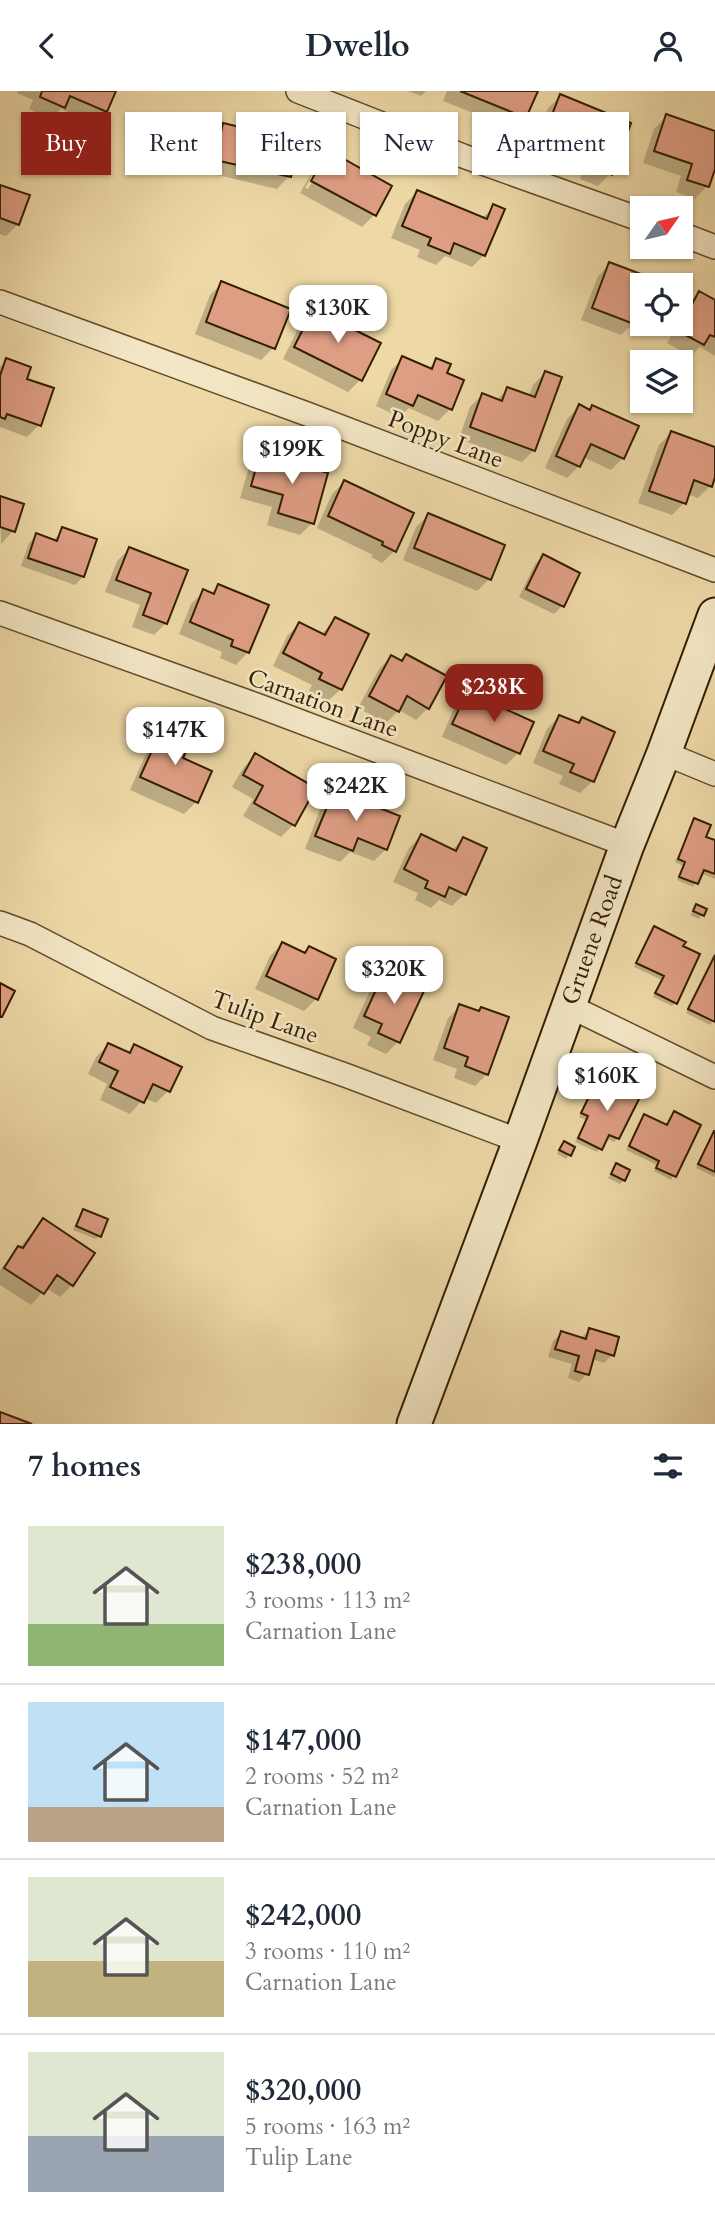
<!DOCTYPE html>
<meta charset="utf-8">
<style>
:root{--surface:#fff;--page:#f2f2f3;--text:#1f2937;--muted:#747a83;--line:#e0e1e3;--accent:#8f2418}
body{margin:0;font-family:Cardo,serif;background:var(--page);color:var(--text);height:100vh;display:flex;flex-direction:column;font-size:26px;white-space:nowrap}
*{box-sizing:border-box;margin:0}
p{font-size:23px;color:var(--muted)}
.icon{flex:none;width:38px;height:38px;fill:none;stroke:currentColor;stroke-width:2;stroke-linecap:round;stroke-linejoin:round}
.map{position:relative;height:1333px;overflow:hidden}
.sheet{display:flex;flex-direction:column;background:var(--surface);flex:1}
.sheet>*{flex:none}
.guide{position:absolute;left:21px;top:21px;width:674px;height:63px;display:flex;gap:14px}
.needle{width:46px;rotate:56deg}
.tools{position:absolute;left:630px;top:105px;display:grid;gap:14px}
.tools a{display:grid;place-items:center;width:63px;height:63px;border-radius:0px;background:var(--surface);box-shadow:0 2px 5px #0004;font-size:35px}
.price{position:absolute;translate:-50% -60px;padding:0 16px;border-radius:14px;background:#fff;color:#222;font-size:23px;line-height:46px;filter:drop-shadow(0 2px 4px #0008)}
.price::after{content:'';position:absolute;left:50%;top:42px;width:21px;height:16px;margin-left:-10px;background:inherit;clip-path:polygon(0 0,100% 0,50% 100%)}
.price.active{background:var(--accent);color:#fff}
ul{padding:0;list-style:none}
li{display:flex;align-items:center;gap:21px;height:175px;padding:0 28px}
li+li{border-top:2px solid var(--line)}
li span{display:grid;place-items:center;flex:none;width:196px;height:140px;border-radius:0px;color:#555}
li>.icon{margin-inline-start:auto}
span .icon{width:84px;height:84px;fill:#fffc;stroke-width:1}
li b{font-size:30px}
h2{display:flex;justify-content:space-between;align-items:center;height:84px;padding:0 28px;font-size:30px}
.chip{padding:0 24px;border-radius:0px;background:var(--surface);box-shadow:0 2px 5px #0004;font-size:24px;line-height:63px}
.chip.active{background:var(--accent);color:#fff}
header{display:flex;justify-content:space-between;align-items:center;height:91px;padding:0 28px;background:var(--surface);font-size:32px;font-weight:600}
.map>svg:first-child{display:block}
.shadow{fill:#0003;fill-rule:evenodd}
.building{fill:#de9e84;stroke:#341e00;stroke-width:2}
.lines{fill:none;stroke-linecap:round;stroke-linejoin:round}
.street-casing{stroke:#624c2a;stroke-width:26}
.secondary-casing{stroke:#341e00;stroke-width:37}
.street{stroke:#f3e6c5;stroke-width:23}
.secondary{stroke:#f3e6c5;stroke-width:33}
.labels{text-anchor:middle;stroke-width:5;stroke-linejoin:round;paint-order:stroke}
.street-label{font-size:24px;fill:#341e00;stroke:#f3e6c5}
</style>
<header><svg class="icon" aria-label="back" viewBox="0 0 24 24"><path d="M15 5l-7 7 7 7"/></svg>Dwello<svg class="icon" aria-label="person" viewBox="0 0 24 24"><circle cx="12" cy="8" r="4"/><path d="M4 21q1-7 8-7t8 7"/></svg></header>
<div class="map">
<svg width="715" height="1333" viewBox="0 0 715 1333">
<rect width="100%" height="100%" fill="#edd8a6"/>
<filter id="stains"><feTurbulence type="fractalNoise" baseFrequency=".00286" numOctaves="4"/><feColorMatrix values="0 0 0 0 .2 0 0 0 0 .09 0 0 0 0 .02 0 0 0 .5 -.17"/></filter>
<radialGradient id="worn" r=".72"><stop offset=".6" stop-color="#630" stop-opacity="0"/><stop offset="1" stop-color="#630" stop-opacity=".3"/></radialGradient>
<path class="shadow" d="M18 0H114L106 20 94 32 61 18 51 28 29 18 33 9 17 2Z
M408 0H426L421 5Z
M447 0H536L525 26 513 38 443 10Z
M561 5 629 33 610 83 598 95 580 88 587 69 536 49 548 17Z
M667 25 715 42V72L707 95 695 108 676 101 681 85 643 72 654 38Z
M224 34 289 85 277 98 204 81 212 46Z
M328 61 390 95 374 124 362 136 300 102 316 74ZM318 73H322L308 98 305 97Z
M0 96 18 133 6 145 0 143Z
M417 101 481 128 494 116 484 164 472 176 445 165 436 174 417 166 420 159 391 147 405 113Z
M610 173 665 194H642V233H662L650 245 628 237 621 244 581 229 598 185Z
M222 192 273 257 261 269 195 243 210 204Z
M699 202 715 211V265L700 256 691 265 667 252 678 233H681V227L687 214Z
M313 220 379 253 360 289 348 301 283 268 301 232Z
M403 267 428 278 437 269 445 282 450 318 438 330 409 317 400 326 376 315 391 279Z
M7 269 24 289 39 334 27 346 0 336V276Z
M545 282 534 359 522 371 459 348 470 316 482 304 496 309 508 298 529 306 533 294Z
M579 316 589 320 593 316 623 367 611 379 583 366 579 375 567 387 545 377 567 328Z
M671 342 715 358V381L710 395 698 407 687 403 684 412 672 424 638 412 659 354Z
M261 364 312 432 300 444 267 434 272 416 240 407 249 376Z
M344 391 394 460 382 472 371 466 373 464 317 437 332 403Z
M0 407 22 414 13 440 1 453Z
M428 424 489 488 477 500 403 469 416 436Z
M63 438 83 486 75 494 21 475 29 452 37 444 53 450Z
M129 458 166 532 154 544 132 536 140 514 105 501 117 470Z
M543 466 562 515 554 523 519 506 535 473Z
M218 495 248 561 236 574 220 567 222 561 179 543 191 513 204 500 210 503Z
M335 528 341 598 328 610 309 600 312 594 273 575 287 545 299 533 321 544Z
M406 565 428 617 416 629 399 619 386 632 358 617 379 578 391 566 400 571Z
M465 607 489 618 493 614 518 662 506 674 442 646 453 619Z
M559 626 577 633 582 628 613 642 593 690 580 702 559 693 563 685 533 672 547 638Z
M164 637 181 668 210 681 196 711 184 723 130 699 152 649Z
M255 665 293 734 281 746 243 725 253 708 232 696 243 677Z
M334 701 386 758 374 770 350 761 340 771 305 758 322 713Z
M695 729 704 747 715 751V788L700 782 693 796 677 789 683 775 675 771Z
M421 745 451 760 463 748 464 803 452 815 439 809 431 817 415 809 418 802 393 791 409 757Z
M696 815 705 819 699 828 690 824Z
M654 837 675 912 672 915 653 906 662 889 634 876Z
M282 853 303 863 309 857 316 908 304 920 255 898 270 865Z
M715 865V928L710 934 686 922Z
M384 883 398 951 386 963 367 954 371 946 353 937 372 895Z
M460 915 487 983 475 995 454 987 457 978 433 969 448 927Z
M108 954 127 963 135 955 179 976 168 1000 156 1012 144 1007 130 1023 100 1009 107 993 88 983 96 966Z
M607 990 618 1047 614 1051 606 1047 597 1061 575 1051 586 1029 579 1026 593 996 597 993 602 996Z
M674 1022 699 1035 671 1089 654 1080 657 1074 626 1059 645 1025 666 1036Z
M715 1042V1086L696 1077 711 1045Z
M561 1056 573 1057 566 1068 557 1063Z
M617 1074 624 1089 620 1093 608 1087Z
M83 1120 99 1145 96 1148 73 1139Z
M43 1129 72 1194 60 1206 46 1197 31 1214 0 1194V1179Z
M589 1239 612 1264 604 1272 592 1268 587 1283 579 1291 568 1287 572 1273 548 1266 553 1250 561 1242 580 1248Z"/>
<path class="building" d="M42 0H116L107 21 70 5 65 17 40 6Z
M460 0H538L526 27Z
M560 3 631 32 612 84 591 75 598 57 547 37Z
M666 23 715 40V78L709 96 687 89 692 73 654 60Z
M223 32 299 50 291 86 215 69Z
M328 59 392 95 376 125 311 90Z
M0 94 30 104 19 134 0 127Z
M417 99 487 128 493 113 505 118 485 165 454 152 450 163 428 154 431 147 402 135Z
M609 171 670 194H642V226L638 225 634 233 592 217Z
M221 190 291 218 275 258 206 231Z
M699 200 715 209V246L710 244 704 254 678 240Z
M313 218 381 252 362 290 294 256Z
M402 265 432 278 436 267 451 273 447 282 464 289 452 319 418 304 413 315 386 303Z
M6 267 31 276 27 288 54 297 41 335 7 323 5 328 0 326V285Z
M545 280 562 286 535 360 470 336 482 302 502 310 507 296 535 306Z
M579 313 590 319 592 314 639 335 624 368 591 353 580 376 556 365Z
M671 340 715 356V386L712 396 694 389 686 413 649 400Z
M260 362 328 382 314 433 278 422 283 404 251 395Z
M344 389 414 422 396 461 382 454 383 451 328 425Z
M0 405 24 413 15 441 0 436Z
M428 422 505 454 491 489 414 457Z
M62 436 97 448 84 486 28 467 36 442 57 450Z
M129 456 188 479 167 533 143 524 151 502 116 489Z
M543 463 580 482 564 516 526 498Z
M218 493 269 514 249 562 231 555 233 549 190 531 203 498 214 503Z
M335 526 369 543 342 599 319 588 322 582 283 562 299 531 325 544Z
M406 563 447 585 429 618 407 605 399 621 369 605 391 564 402 570Z
M465 605 491 617 492 612 534 631 520 663 452 633Z
M559 624 579 632 582 626 615 641 594 691 570 681 574 673 543 660Z
M163 635 192 648 183 667 212 680 198 712 140 686Z
M255 662 316 697 295 735 254 712 263 695 243 684Z
M334 699 400 725 387 759 358 747 353 760 315 745Z
M694 727 711 734 706 746 715 749V783L704 779 698 793 679 786 685 771 678 768Z
M421 743 456 760 463 746 487 757 466 804 449 796 445 806 425 797 428 790 404 778Z
M696 813 707 818 704 825 693 820Z
M654 835 686 851 683 855 700 863 677 913 655 902 664 885 636 872Z
M282 851 305 862 309 855 336 868 318 909 266 885Z
M715 864V931L688 918Z
M384 881 424 900 400 952 378 942 382 933 364 925Z
M0 892 15 900 2 926H0Z
M459 913 479 920 481 916 509 926 488 984 465 975 468 966 444 957Z
M108 952 130 962 134 953 182 976 170 1001 153 993 144 1012 110 996 118 980 99 971Z
M606 988 641 1004 619 1048 609 1044 602 1059 578 1047 588 1025 581 1022 596 991 603 994Z
M674 1020 701 1034 676 1086 656 1077 659 1070 629 1055 644 1023 667 1034Z
M714 1040H715V1081L698 1073Z
M564 1050 575 1056 571 1065 559 1059Z
M616 1072 630 1079 625 1090 611 1083Z
M83 1118 108 1128 101 1146 76 1135Z
M43 1127 95 1162 73 1195 57 1184 44 1203 4 1177 18 1155 23 1157Z
M589 1237 619 1246 614 1265 596 1259 589 1284 575 1280 579 1265 555 1258 561 1240 586 1248Z
M0 1321 32 1333H0Z"/>
<g class="lines">
<g class="street-casing">
<path id="street" d="M298 0 463 65 642 129
M681 143 715 156
M0 211 307 323 715 479
M0 522 259 615 627 754
M664 662 715 683
M0 832 30 843 212 937 345 984 520 1050
M569 915 715 986"/>
</g>
<g class="secondary-casing">
<path id="secondary" d="M414 1333 520 1050 627 754 664 662 715 524"/>
</g>
<use href="#street" class="street"/>
<use href="#secondary" class="secondary"/>
</g>
<g class="labels">
<g class="street-label">
<text transform="translate(446 348) rotate(21)" y="8">Poppy Lane</text>
<text transform="translate(323 612) rotate(20)" y="8">Carnation Lane</text>
<text transform="translate(592 849) rotate(-70)" y="8">Gruene Road</text>
<text transform="translate(265 926) rotate(20)" y="8">Tulip Lane</text>
</g>
</g>
<rect width="100%" height="100%" filter="url(#stains)"/>
<rect width="100%" height="100%" fill="url(#worn)"/>
</svg>
<div class="tools">
<a><svg class="needle" viewBox="-14 -14 28 28"><path d="M0-13l5 13h-10z" fill="#e53935"/><path d="M0 13l5-13h-10z" fill="#747a83"/></svg></a>
<a><svg class="icon" aria-label="locate" viewBox="0 0 24 24"><circle cx="12" cy="12" r="6"/><path d="M12 2v4M12 18v4M2 12h4M18 12h4"/></svg></a>
<a><svg class="icon" aria-label="layers" viewBox="0 0 24 24"><path d="M12 4l9 5-9 5-9-5zM3 14l9 5 9-5"/></svg></a>
</div>
<b class="price" style="left:338px;top:254px">$130K</b>
<b class="price" style="left:292px;top:395px">$199K</b>
<b class="price active" style="left:494px;top:633px">$238K</b>
<b class="price" style="left:175px;top:676px">$147K</b>
<b class="price" style="left:356px;top:732px">$242K</b>
<b class="price" style="left:394px;top:915px">$320K</b>
<b class="price" style="left:607px;top:1022px">$160K</b>
<div class="guide">
<a class="chip active">Buy</a>
<a class="chip">Rent</a>
<a class="chip">Filters</a>
<a class="chip">New</a>
<a class="chip">Apartment</a>
</div>
</div>
<section class="sheet">
<h2>7 homes<svg class="icon" aria-label="filters" viewBox="0 0 24 24"><path d="M4 7h16M4 17h16"/><circle cx="9" cy="7" r="2"/><circle cx="15" cy="17" r="2"/></svg></h2>
<ul>
<li><span style="background:linear-gradient(#dfe7d0 70%,#8fb573 0)"><svg class="icon" aria-label="home" viewBox="0 0 24 24"><path d="M3 11l9-7 9 7M6 9v11h12V9"/></svg></span><div><b>$238,000</b><p>3 rooms · 113 m²</p><p>Carnation Lane</p></div></li>
<li><span style="background:linear-gradient(#bfe0f5 75%,#b9a48a 0)"><svg class="icon" aria-label="home" viewBox="0 0 24 24"><path d="M3 11l9-7 9 7M6 9v11h12V9"/></svg></span><div><b>$147,000</b><p>2 rooms · 52 m²</p><p>Carnation Lane</p></div></li>
<li><span style="background:linear-gradient(#dfe7d0 60%,#c2b280 0)"><svg class="icon" aria-label="home" viewBox="0 0 24 24"><path d="M3 11l9-7 9 7M6 9v11h12V9"/></svg></span><div><b>$242,000</b><p>3 rooms · 110 m²</p><p>Carnation Lane</p></div></li>
<li><span style="background:linear-gradient(#dfe7d0 60%,#9aa5b1 0)"><svg class="icon" aria-label="home" viewBox="0 0 24 24"><path d="M3 11l9-7 9 7M6 9v11h12V9"/></svg></span><div><b>$320,000</b><p>5 rooms · 163 m²</p><p>Tulip Lane</p></div></li>
</ul>
</section>
